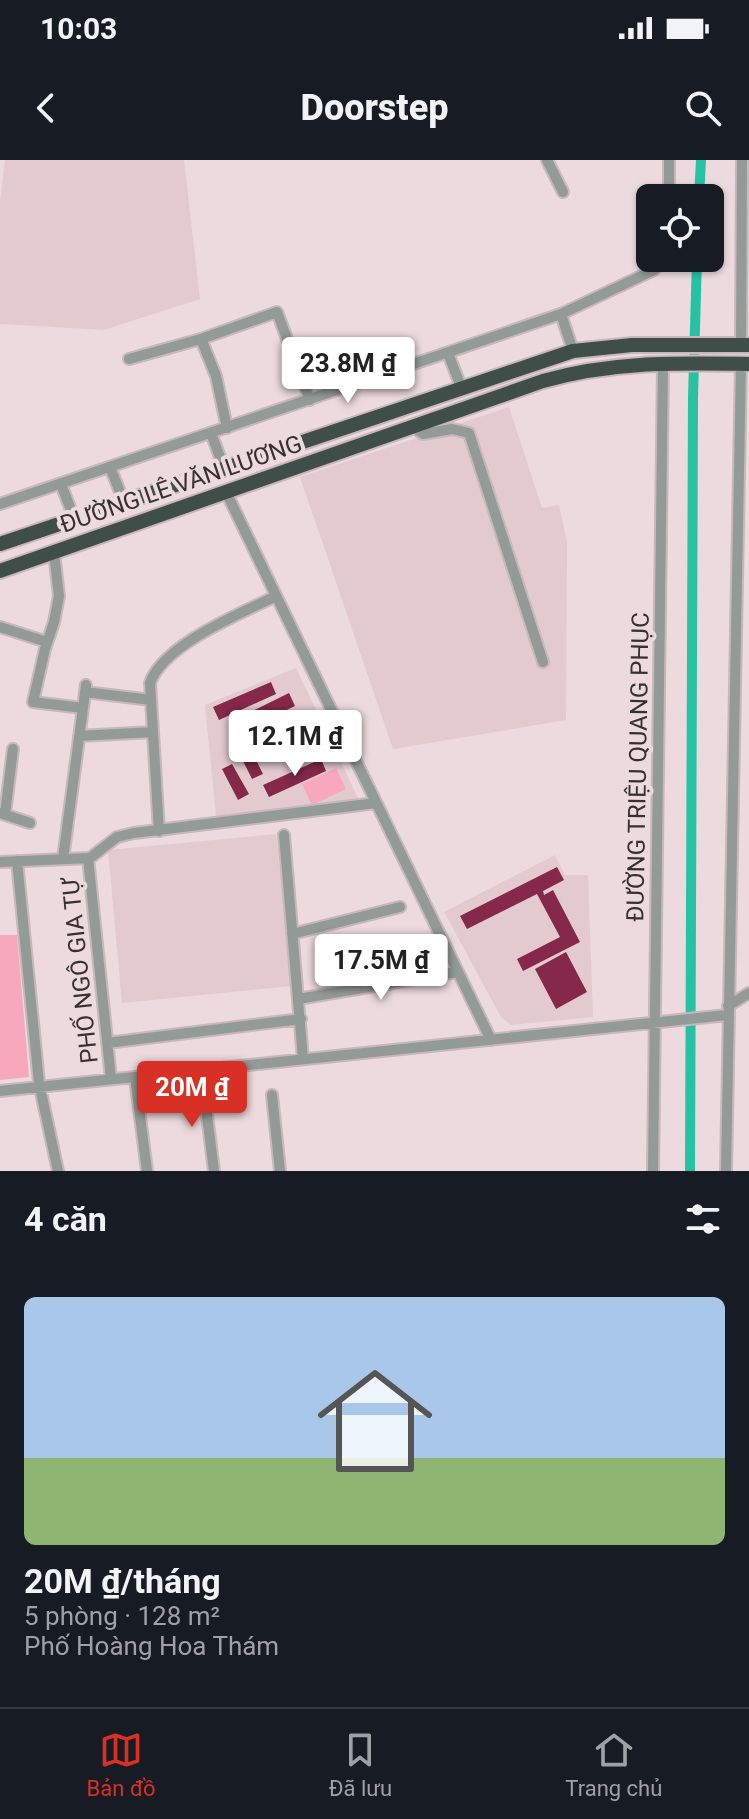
<!DOCTYPE html>
<html lang="vi">
<meta charset="utf-8">
<style>
:root{--surface:#171b24;--page:#242831;--text:#f1f3f6;--muted:#9ea1a6;--line:#363941;--accent:#d93025}
body{margin:0;font-family:Roboto,sans-serif;background:var(--page);color:var(--text);height:100vh;display:flex;flex-direction:column;font-size:30px;white-space:nowrap}
*{box-sizing:border-box;margin:0}
p{font-size:26px;color:var(--muted)}
.icon{flex:none;width:44px;height:44px;fill:none;stroke:currentColor;stroke-width:2;stroke-linecap:round;stroke-linejoin:round}
.map{position:relative;height:1011px;overflow:hidden}
.sheet{display:flex;flex-direction:column;background:var(--surface);flex:1}
.sheet>*{flex:none}
.tools{position:absolute;left:636px;top:24px;display:grid;gap:16px}
.tools a{display:grid;place-items:center;width:88px;height:88px;border-radius:12px;background:var(--surface);box-shadow:0 2px 6px #0004;font-size:40px}
.price{position:absolute;translate:-50% -68px;padding:0 18px;border-radius:8px;background:#fff;color:#222;font-size:26px;line-height:52px;filter:drop-shadow(0 2px 4px #0008)}
.price::after{content:'';position:absolute;left:50%;top:48px;width:24px;height:18px;margin-left:-12px;background:inherit;clip-path:polygon(0 0,100% 0,50% 100%)}
.price.on{background:var(--accent);color:#fff}
ul{padding:0;list-style:none}
li{display:grid;align-content:center;gap:16px;height:424px;padding:0 24px}
li span{display:grid;place-items:center;height:248px;border-radius:12px;color:#555}
li>.icon{margin-inline-start:auto}
span .icon{width:144px;height:144px;fill:#fffc;stroke-width:1}
li b{font-size:34px}
h2{display:flex;justify-content:space-between;align-items:center;height:96px;padding:0 24px;font-size:34px}
.status{display:flex;justify-content:space-between;align-items:center;height:56px;padding:0 40px;background:var(--surface);direction:ltr}
.status svg{height:22px;fill:currentColor}
header{display:flex;justify-content:space-between;align-items:center;height:104px;padding:0 24px;background:var(--surface);font-size:36px;font-weight:800}
.dock{display:flex;justify-content:space-around;align-items:center;height:112px;border-top:2px solid var(--line);background:var(--surface);font-size:22px;color:var(--muted)}
.dock a{display:grid;justify-items:center;gap:4px}
.dock .on{color:var(--accent)}
.map>svg:first-child{display:block}
.built{fill:#e3cacf}
.green{fill:#f7a8bd}
.lines{fill:none;stroke-linecap:round;stroke-linejoin:round}
.canal{stroke:#27c1a3;stroke-width:10}
.building{fill:#852849}
.minor-casing{stroke:#c8b8bb;stroke-width:14}
.highway-casing{stroke:#c8b8bb;stroke-width:18}
.minor{stroke:#939b98;stroke-width:10}
.highway{stroke:#3f4e49;stroke-width:14}
.labels{text-anchor:middle;stroke-width:8;stroke-linejoin:round;paint-order:stroke}
.street-label{font-size:24px;fill:#373031;stroke:#ecdade}
</style>
<div class="status"><b>10:03</b><svg viewBox="0 0 49 12"><path d="M0 12V9h3v3zM5 12V6h3v6zM10 12V3h3v9zM15 12V0h3v12zM26 1h20v11H26zM47 4h2v5h-2z"/></svg></div>
<header><svg class="icon" aria-label="back" viewBox="0 0 24 24"><path d="M15 5l-7 7 7 7"/></svg>Doorstep<svg class="icon" aria-label="search" viewBox="0 0 24 24"><circle cx="10" cy="10" r="6"/><path d="M15 15l6 6"/></svg></header>
<div class="map">
<svg width="749" height="1011" viewBox="0 0 749 1011">
<rect width="100%" height="100%" fill="#ecdade"/>
<path class="built" d="M5 0H184L200 139 104 170 0 164V42Z
M509 247 542 348 559 345 567 382 566 560 393 589 300 317Z
M296 508 358 638 348 643 216 656 205 545Z
M276 674 292 826 122 843 108 690Z
M555 695 565 715H588L593 857 511 865 501 857 444 752Z"/>
<path class="green" d="M336 608 346 629 312 645 302 624Z
M0 775H17L29 917 0 920Z"/>
<g class="lines">
<path class="canal" d="M699 38 701 0
M690 1011 693 238 697 98"/>
</g>
<path class="building" d="M271 522 276 534 219 560 213 547Z
M289 533 295 546 238 573 232 561Z
M245 578 263 614 252 619 234 583Z
M321 599 326 611 269 637 263 625Z
M232 604 249 634 238 640 222 609Z
M557 707 564 720 543 731 544 735 553 730 580 782 523 811 517 799 560 777 537 734 467 769 460 756Z
M566 792 587 832 556 849 535 809Z"/>
<g class="lines">
<g class="minor-casing">
<path id="minor" d="M547 0 563 32
M669 0V38
M561 154 573 191
M201 179 216 216 227 268
M741 185 742 0
M448 193 461 227
M129 199 201 179 277 152 310 240
M412 266 423 274 452 269 469 273 543 502
M211 273 224 308
M110 307 124 342
M61 324 74 358
M226 332 491 880
M0 344 561 154 654 110 665 98
M54 393 59 436 54 462 45 489 33 542 83 548
M0 467 47 482
M85 532 151 540
M79 576 153 572
M0 653 30 663
M5 654 13 589
M159 671 150 523C164 484 240 454 276 436
M284 675 303 899
M88 698 111 919
M63 699 86 525
M17 701 39 923 58 1011
M0 702 90 698 117 677 134 673 376 643
M292 774 400 747
M298 839 457 812
M728 846 749 833
M107 883 301 859
M135 917 147 1011
M203 923 214 1011
M0 931 727 855
M272 935 280 1011
M653 1011 663 204
M726 1011 741 204"/>
</g>
<g class="highway-casing">
<path id="highway" d="M0 384 573 191 632 185H749
M0 411 543 221C612 201 678 203 749 204"/>
</g>
<use href="#minor" class="minor"/>
<use href="#highway" class="highway"/>
</g>
<g class="labels">
<g class="street-label">
<text transform="translate(181 324) rotate(-19)" y="8">ĐƯỜNG LÊ VĂN LƯƠNG</text>
<text transform="translate(638 607) rotate(-89)" y="8">ĐƯỜNG TRIỆU QUANG PHỤC</text>
<text transform="translate(80 811) rotate(-96)" y="8">PHỐ NGÔ GIA TỰ</text>
</g>
</g>
</svg>
<div class="tools">
<a><svg class="icon" aria-label="locate" viewBox="0 0 24 24"><circle cx="12" cy="12" r="6"/><path d="M12 2v4M12 18v4M2 12h4M18 12h4"/></svg></a>
</div>
<b class="price" style="left:348px;top:245px">23.8M ₫</b>
<b class="price" style="left:295px;top:618px">12.1M ₫</b>
<b class="price" style="left:381px;top:842px">17.5M ₫</b>
<b class="price on" style="left:192px;top:969px">20M ₫</b>
</div>
<section class="sheet">
<h2>4 căn<svg class="icon" aria-label="filters" viewBox="0 0 24 24"><path d="M4 7h16M4 17h16"/><circle cx="9" cy="7" r="2"/><circle cx="15" cy="17" r="2"/></svg></h2>
<ul>
<li><span style="background:linear-gradient(#a9c7e8 65%,#8fb573 0)"><svg class="icon" aria-label="home" viewBox="0 0 24 24"><path d="M3 11l9-7 9 7M6 9v11h12V9"/></svg></span><div><b>20M ₫/tháng</b><p>5 phòng · 128 m²</p><p>Phố Hoàng Hoa Thám</p></div></li>
</ul>
</section>
<nav class="dock">
<a class="on"><svg class="icon" aria-label="map" viewBox="0 0 24 24"><path d="M3 6l6-2 6 2 6-2v14l-6 2-6-2-6 2zM9 4v14M15 6v14"/></svg>Bản đồ</a>
<a><svg class="icon" aria-label="saved" viewBox="0 0 24 24"><path d="M7 4h10v16l-5-4-5 4z"/></svg>Đã lưu</a>
<a><svg class="icon" aria-label="home" viewBox="0 0 24 24"><path d="M3 11l9-7 9 7M6 9v11h12V9"/></svg>Trang chủ</a>
</nav>
